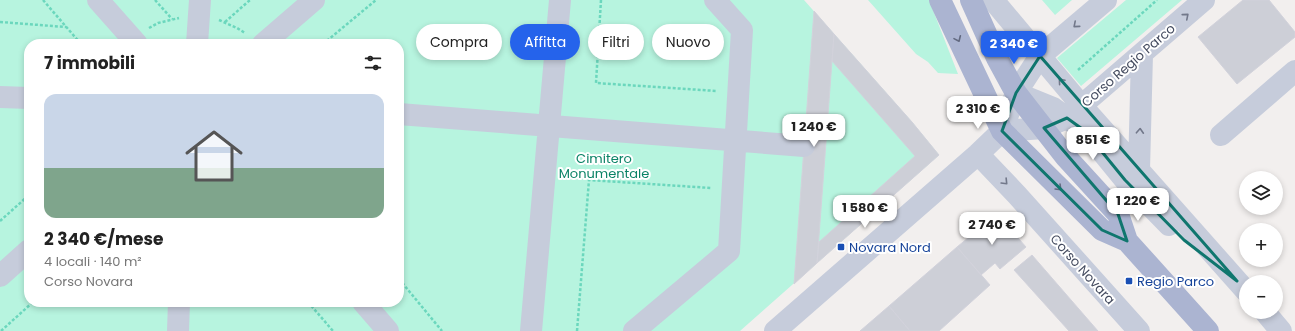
<!DOCTYPE html>
<html lang="it">
<meta charset="utf-8">
<style>
:root{--surface:#fff;--page:#f6f6f6;--text:#222;--muted:#767676;--line:#e0e0e0;--accent:#2563eb}
body{margin:0;font-family:Poppins,sans-serif;background:var(--page);color:var(--text);height:100vh;display:flex;flex-direction:column;font-size:15px;white-space:nowrap}
*{box-sizing:border-box;margin:0}
p{font-size:13px;color:var(--muted)}
.icon{flex:none;width:22px;height:22px;fill:none;stroke:currentColor;stroke-width:2;stroke-linecap:round;stroke-linejoin:round}
.map{position:relative;flex:1;overflow:hidden}
.side{position:absolute;left:24px;top:39px;width:380px;height:268px;display:flex;flex-direction:column;background:var(--surface);border-radius:16px;box-shadow:0 2px 6px #0003}
.side>*{flex:none}
.banner{position:absolute;left:416px;top:24px;width:380px;height:36px;display:flex;gap:8px}
.buttons{position:absolute;left:1239px;top:171px;display:grid;gap:8px}
.buttons a{display:grid;place-items:center;width:44px;height:44px;border-radius:50%;background:var(--surface);box-shadow:0 2px 6px #0003;font-size:20px}
.price{position:absolute;translate:-50% -34px;padding:0 9px;border-radius:8px;background:#fff;color:#222;font-size:13px;line-height:26px;filter:drop-shadow(0 1px 2px #0008)}
.price::after{content:'';position:absolute;left:50%;top:24px;width:12px;height:9px;margin-left:-6px;background:inherit;clip-path:polygon(0 0,100% 0,50% 100%)}
.price.current{background:var(--accent);color:#fff}
ul{padding:0;list-style:none}
li{display:grid;align-content:center;gap:8px;height:212px;padding:0 20px}
li+li{border-top:1px solid var(--line)}
li span{display:grid;place-items:center;height:124px;border-radius:12px;color:#555}
li>.icon{margin-inline-start:auto}
span .icon{width:72px;height:72px;fill:#fffc;stroke-width:1}
li b{font-size:17px}
h2{display:flex;justify-content:space-between;align-items:center;height:48px;padding:0 20px;font-size:17px}
.tag{padding:0 14px;border-radius:18px;background:var(--surface);box-shadow:0 2px 6px #0003;font-size:14px;line-height:36px}
.tag.current{background:var(--accent);color:#fff}
.map>svg:first-child{display:block}
.green{fill:#b7f4df;fill-rule:evenodd}
.building{fill:#cdcfd7;stroke:#d2d2db}
.lines{fill:none;stroke-linecap:round;stroke-linejoin:round}
.path{stroke:#6bd7bd;stroke-width:2.5;stroke-dasharray:3 2;stroke-linecap:butt}
.minor{stroke:#c6ccdb;stroke-width:22}
.major{stroke:#abb4d1;stroke-width:22}
.oneway{stroke:#72788a}
.oneway2{stroke:#636a81}
.marked{fill:none;stroke:#0f766e;stroke-width:3;stroke-linejoin:round}
.transit-dot{fill:#1a4fb4;stroke:#fff;stroke-width:1.5}
.labels{text-anchor:middle;stroke-width:4;stroke-linejoin:round;paint-order:stroke}
.street-label{font-size:13px;fill:#444b5f;stroke:#fff}
.park-label{font-size:13px;fill:#0b8366;stroke:#fff}
.transit-label{font-size:13px;fill:#164399;stroke:#fff;text-anchor:start}
</style>
<div class="map">
<svg width="1295" height="331" viewBox="0 0 1295 331">
<rect width="100%" height="100%" fill="#f2efee"/>
<path class="green" d="M0 0H804L912 122 939 155 740 331H0ZM29 44H399V302H29Z
M868 0H929L958 74 938 73 928 62 916 54Z
M1042 0H1072L1055 15Z
M1126 0H1182L1081 86 1057 58Z"/>
<path class="building" d="M1243 0H1269L1295 32V37L1237 84 1198 37Z
M814 11 834 34 817 263 794 284Z
M834 34 912 122 939 155 817 263 819 242 915 156 832 61Z
M997 214 1026 247 1000 269 995 263 981 275 957 247Z
M957 247 990 285 939 331H910L889 306Z
M1032 255 1098 331H1069L1014 270Z
M889 306 910 331H860Z"/>
<g class="lines">
<path class="path" d="M43 0 81 44
M155 0 172 19
M601 0 596 83 717 91
M219 20 237 28 245 33
M0 22 66 27
M225 22 250 0
M149 28 158 23 179 18
M323 44 376 0
M1078 70 1157 0
M0 221 29 195
M399 279 442 331
M308 302 333 331
M1 331 33 302
M577 331 589 180 711 188"/>
<path class="minor" d="M98 0 137 44
M993 0 1081 105 1246 291
M197 44 200 0
M263 44 314 0
M1016 93 1053 108 1085 131 1125 180 1169 225
M0 97 29 98
M399 114 804 146
M1002 131 1044 128 1067 118 1204 0
M1221 135 1295 71
M978 154 1017 195 1139 331
M1139 170 1142 54
M0 276 29 250
M363 302 388 331
M1265 312 1281 331
M178 331 179 302
M531 331 560 0
M634 331 729 251 742 30 715 0
M775 331 978 154 1002 131 1016 93 1040 56 1106 0"/>
<path class="major" d="M940 0 1002 131 1102 230 1127 241
M971 0 997 58 1016 93 1065 156 1118 214 1127 241 1208 331"/>
</g>
<defs><path id="oneway-chevron" d="M-2-3.5L2.5 0L-2 3.5" fill="none" stroke-width="1.6" stroke-linecap="round" stroke-linejoin="round"/></defs>
<g class="oneway">
<use href="#oneway-chevron" transform="translate(1186 16) rotate(-41)"/>
<use href="#oneway-chevron" transform="translate(1076 25) rotate(139)"/>
<use href="#oneway-chevron" transform="translate(1061 81) rotate(-130)"/>
<use href="#oneway-chevron" transform="translate(1140 131) rotate(-87)"/>
<use href="#oneway-chevron" transform="translate(1005 182) rotate(46)"/>
</g>
<g class="oneway2">
<use href="#oneway-chevron" transform="translate(958 39) rotate(66)"/>
<use href="#oneway-chevron" transform="translate(1059 188) rotate(45)"/>
</g>
<path class="marked" d="M1040 56 1237 281 1184 240 1125 180 1085 131 1067 118 1044 128 1118 214 1127 241 1102 230 1002 131 1016 93Z"/>
<g class="transit-dot">
<rect x="837" y="243" width="8" height="8" rx="2"/>
<rect x="1125" y="277" width="8" height="8" rx="2"/>
</g>
<g class="labels">
<g class="street-label">
<text transform="translate(1128 65) rotate(-41)" y="5">Corso Regio Parco</text>
<text transform="translate(1083 269) rotate(48)" y="5">Corso Novara</text>
</g>
<g class="park-label">
<text x="604" y="163">Cimitero<tspan x="604" dy="15">Monumentale</tspan></text>
</g>
<g class="transit-label">
<text x="849" y="252">Novara Nord</text>
<text x="1137" y="286">Regio Parco</text>
</g>
</g>
</svg>
<div class="buttons">
<a><svg class="icon" aria-label="layers" viewBox="0 0 24 24"><path d="M12 4l9 5-9 5-9-5zM3 14l9 5 9-5"/></svg></a>
<a>+</a>
<a>−</a>
</div>
<b class="price current" style="left:1014px;top:65px">2 340 €</b>
<b class="price" style="left:978px;top:130px">2 310 €</b>
<b class="price" style="left:814px;top:148px">1 240 €</b>
<b class="price" style="left:1093px;top:161px">851 €</b>
<b class="price" style="left:1138px;top:222px">1 220 €</b>
<b class="price" style="left:865px;top:229px">1 580 €</b>
<b class="price" style="left:992px;top:246px">2 740 €</b>
<div class="banner">
<a class="tag">Compra</a>
<a class="tag current">Affitta</a>
<a class="tag">Filtri</a>
<a class="tag">Nuovo</a>
</div>
<section class="side">
<h2>7 immobili<svg class="icon" aria-label="filters" viewBox="0 0 24 24"><path d="M4 7h16M4 17h16"/><circle cx="9" cy="7" r="2"/><circle cx="15" cy="17" r="2"/></svg></h2>
<ul>
<li><span style="background:linear-gradient(#c9d6e8 60%,#7fa58c 0)"><svg class="icon" aria-label="home" viewBox="0 0 24 24"><path d="M3 11l9-7 9 7M6 9v11h12V9"/></svg></span><div><b>2 340 €/mese</b><p>4 locali · 140 m²</p><p>Corso Novara</p></div></li>
</ul>
</section>
</div>
